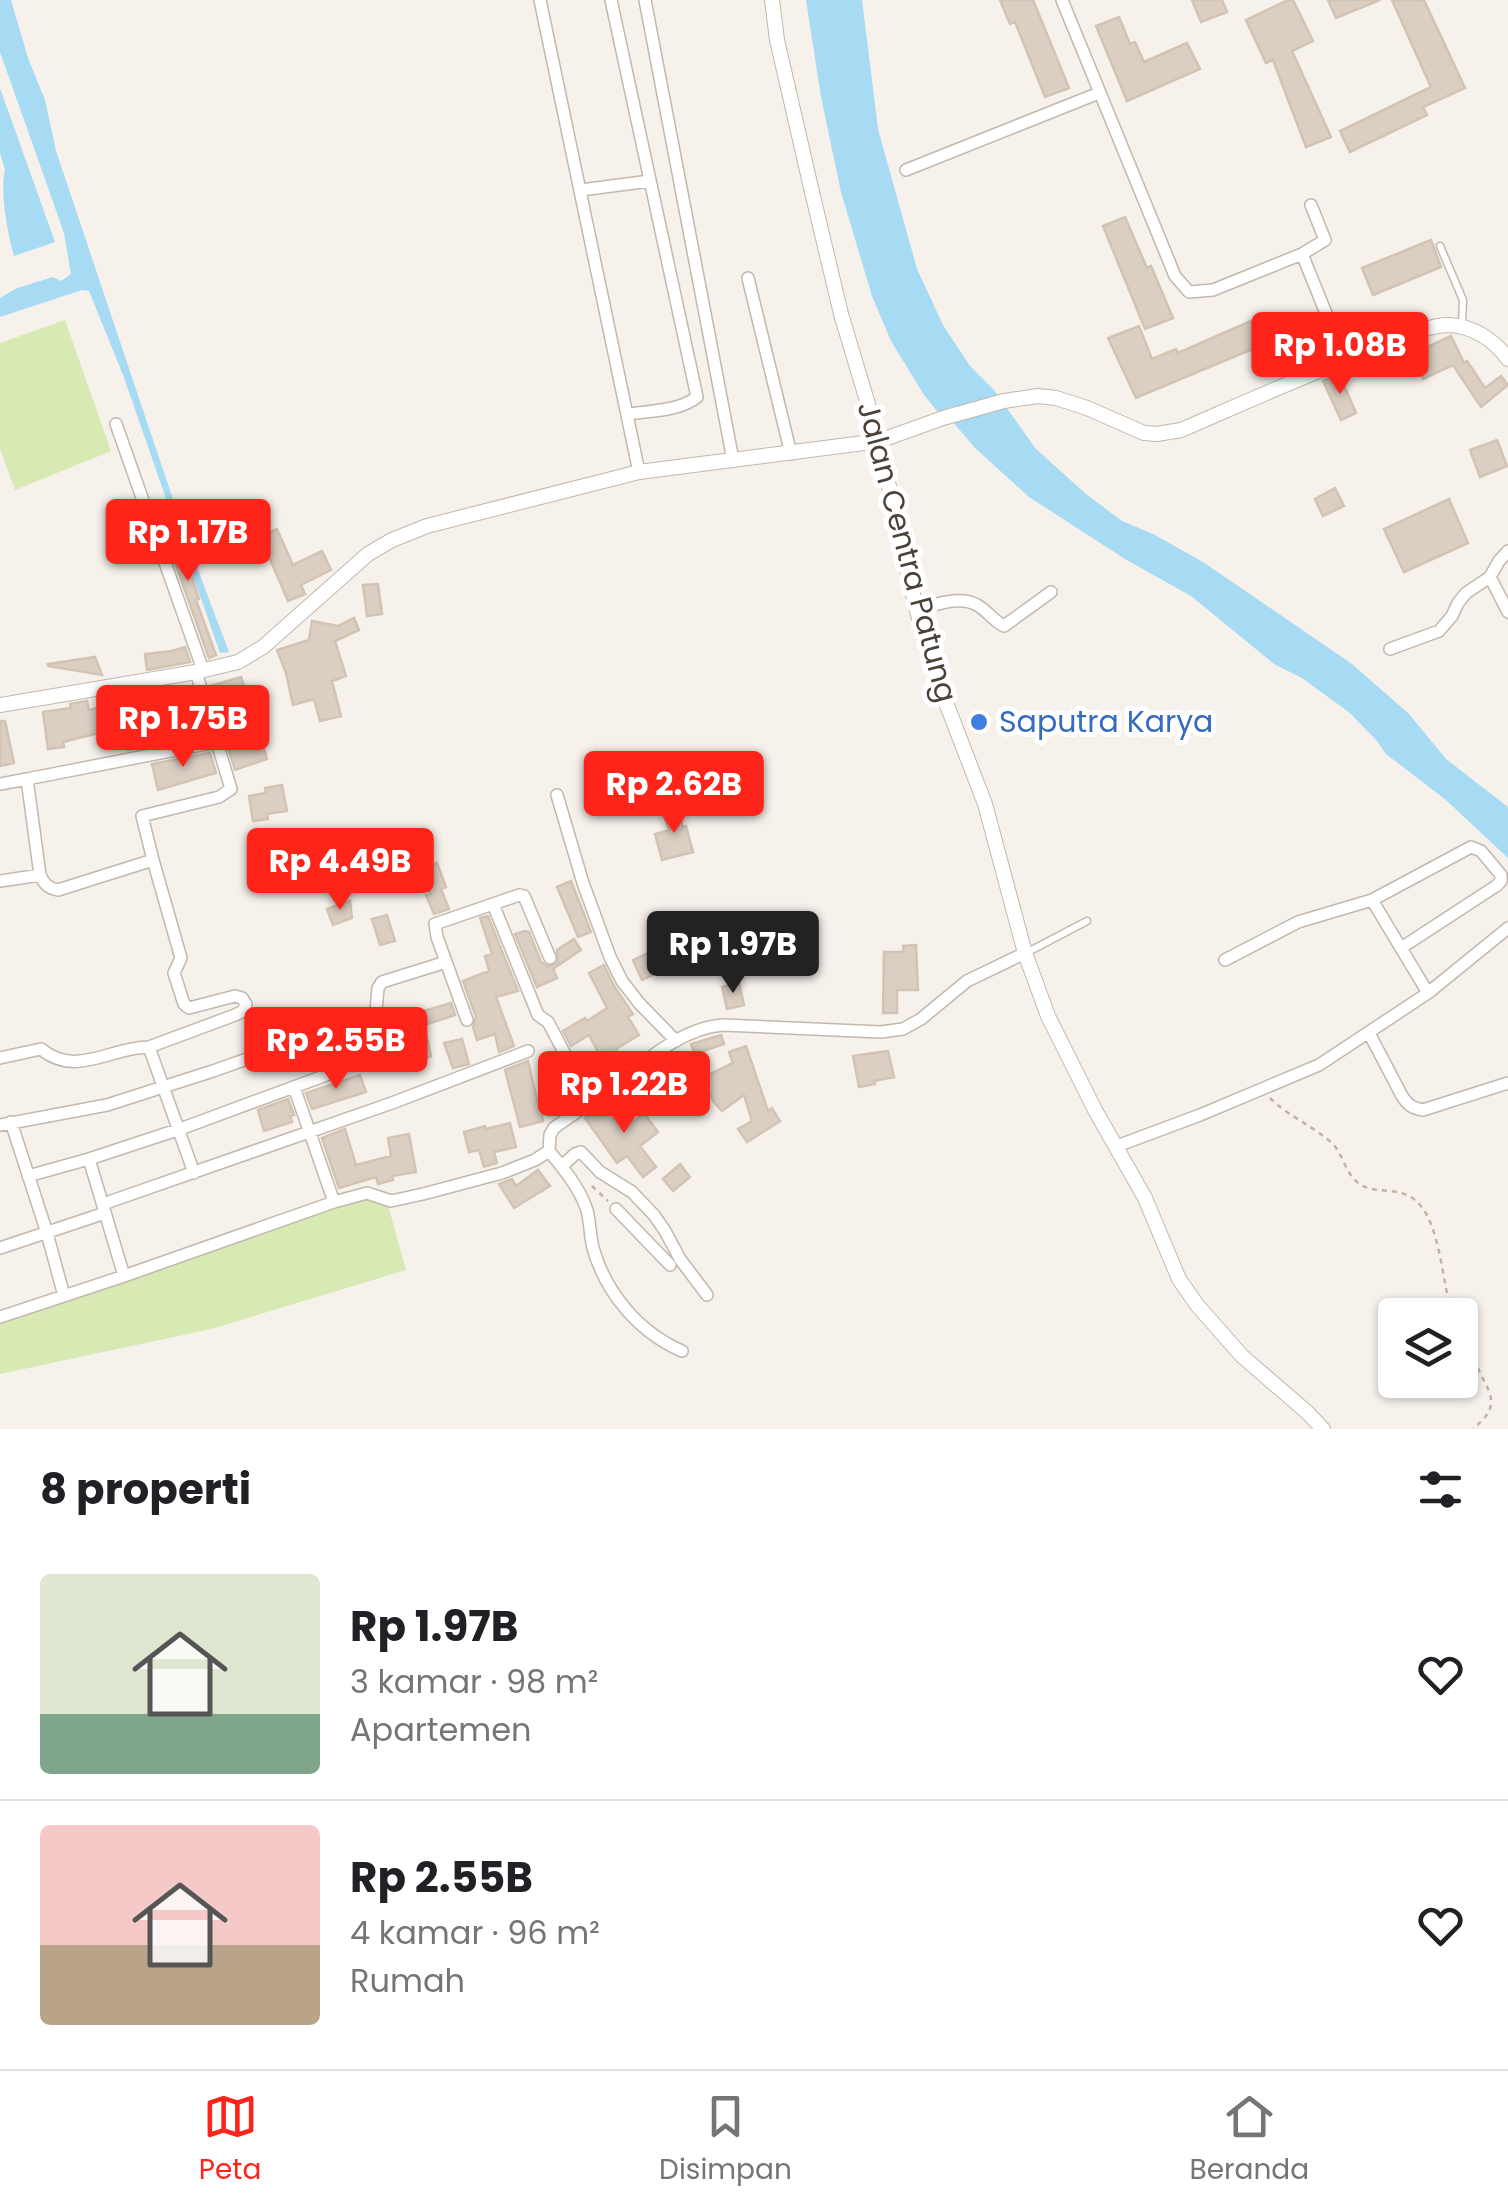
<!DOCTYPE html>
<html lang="id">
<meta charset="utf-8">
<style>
:root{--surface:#fff;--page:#f2f2f2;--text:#202124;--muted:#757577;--line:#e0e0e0;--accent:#fe2419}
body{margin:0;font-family:Poppins,sans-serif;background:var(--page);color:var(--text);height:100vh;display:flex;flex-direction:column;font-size:38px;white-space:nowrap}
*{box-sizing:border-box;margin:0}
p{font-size:32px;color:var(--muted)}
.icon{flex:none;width:55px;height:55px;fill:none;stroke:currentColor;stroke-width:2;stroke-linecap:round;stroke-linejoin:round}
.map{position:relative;height:1429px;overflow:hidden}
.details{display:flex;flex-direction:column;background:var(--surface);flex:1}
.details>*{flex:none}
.fabs{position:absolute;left:1378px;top:1298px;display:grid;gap:20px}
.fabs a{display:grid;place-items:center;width:100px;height:100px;border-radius:10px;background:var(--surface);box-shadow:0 2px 8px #0004;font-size:50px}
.price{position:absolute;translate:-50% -85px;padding:0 22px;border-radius:10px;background:var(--accent);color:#fff;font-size:32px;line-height:65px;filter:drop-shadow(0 2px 5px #0008)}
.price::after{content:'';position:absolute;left:50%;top:60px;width:30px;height:22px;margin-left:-15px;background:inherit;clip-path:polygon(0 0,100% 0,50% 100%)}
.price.on{background:#222;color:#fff}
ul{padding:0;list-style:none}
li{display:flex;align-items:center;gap:30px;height:250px;padding:0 40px}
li+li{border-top:2px solid var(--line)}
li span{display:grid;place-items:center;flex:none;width:280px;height:200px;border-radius:10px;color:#555}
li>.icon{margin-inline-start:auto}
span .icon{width:120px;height:120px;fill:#fffc;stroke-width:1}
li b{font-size:42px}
h2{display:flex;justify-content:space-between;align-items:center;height:120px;padding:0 40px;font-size:42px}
.menu{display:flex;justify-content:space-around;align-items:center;height:140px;border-top:2px solid var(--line);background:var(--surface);font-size:28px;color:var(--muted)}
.menu a{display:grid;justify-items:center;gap:5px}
.menu .on{color:var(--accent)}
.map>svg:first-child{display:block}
.green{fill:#d7eab3}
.water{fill:#a7dbf3}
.building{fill:#dbcfc3;stroke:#d3c3b3;stroke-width:2.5}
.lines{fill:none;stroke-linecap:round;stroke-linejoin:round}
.service-casing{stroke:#c2b8ad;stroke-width:9}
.minor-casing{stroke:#c2b8ad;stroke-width:14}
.tertiary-casing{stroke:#c2b8ad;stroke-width:16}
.path{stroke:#c4b29e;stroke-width:2.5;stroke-dasharray:5 5;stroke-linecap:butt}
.service{stroke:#fff;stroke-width:6}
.minor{stroke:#fff;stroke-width:11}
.tertiary{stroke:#fff;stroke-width:14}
.shop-dot{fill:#3f7fe0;stroke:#fff;stroke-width:4}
.labels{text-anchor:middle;stroke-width:10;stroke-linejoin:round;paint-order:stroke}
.street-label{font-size:30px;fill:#4a4138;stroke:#fff}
.shop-label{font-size:30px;fill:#366cbe;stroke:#fff;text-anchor:start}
</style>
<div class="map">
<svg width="1508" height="1429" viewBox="0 0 1508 1429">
<rect width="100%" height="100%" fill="#f6f1eb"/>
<path class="green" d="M65 320 111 451 15 490 0 449V343Z
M365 1197 388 1205 406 1270 211 1329 0 1374V1320Z"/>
<path class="water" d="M0 0H11L28 58 45 100 56 151 187 541 229 652 220 653 123 375 89 291 82 290 0 317V298L17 288 53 277 61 281 71 274 64 233 0 52Z
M806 0H862L878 129 917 269 943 325 970 366 994 390 1036 449 1086 494 1122 521 1153 534 1203 562 1352 664 1409 714 1446 759 1508 807V858L1446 800 1386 754 1377 741 1350 713 1302 678 1274 664 1191 596 1125 559 1029 497 975 448 946 414 937 411 924 395 891 341 872 296 841 192 821 97Z
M0 88 55 242 14 256C7 233 0 191 5 170L0 153Z"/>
<path class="building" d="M1000 0H1033L1069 88 1045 97 1015 22 1010 24Z
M1192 0H1222L1227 12 1201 22Z
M1288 0H1293L1313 41 1292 51 1331 137 1306 147 1273 60 1266 63 1246 20Z
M1328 0H1380L1336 18Z
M1392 0H1424L1465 88 1423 107 1427 115 1350 152 1340 131 1431 87Z
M1119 17 1130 44 1135 42 1144 62 1187 43 1200 69 1127 101 1096 26Z
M1125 217 1147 268 1151 266 1173 318 1145 329 1103 226Z
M1431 240 1441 267 1373 295 1362 268Z
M1251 321 1262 345 1136 398 1108 338 1139 326 1152 359 1176 349 1178 353Z
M1451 336 1464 363 1467 361 1485 388 1501 376 1508 385 1481 407 1453 365 1423 379 1412 354Z
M1339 374 1356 413 1341 420 1323 381Z
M1497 440 1507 466 1480 477 1470 450Z
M1335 488 1344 506 1323 516 1315 499Z
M1449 499 1468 543 1404 572 1384 529Z
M169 519 190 571 199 599 196 600 216 655 209 658 161 523Z
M277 529 293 565 322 551 331 570 301 585 305 594 288 601 260 536Z
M378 584 382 614 367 616 363 585Z
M354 618 359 630 335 641 346 676 332 681 341 716 320 721 314 699 293 705 286 673 277 650 309 640 312 621 338 626Z
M185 647 190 662 147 670 145 654 172 651Z
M95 657 102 675 48 666V664Z
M241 677 267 759 235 770 210 686Z
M171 689 179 726 191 724 193 737 128 750 124 733 100 738 99 733 63 742 64 747 48 749 43 712 71 708 70 704 87 701 89 710 129 701 130 705 160 697 159 692Z
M0 721H5L14 763 0 766Z
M210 753 216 773 158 790 152 764Z
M282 785 287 811 267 814 268 819 253 821 249 796 266 793 265 788Z
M676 805 683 827 686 826 693 852 662 860 655 834 669 830 662 809Z
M437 863 446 887 441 889 449 909 434 914 426 895 430 894 421 868Z
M571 881 591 932 578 937 557 887Z
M350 901 352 918 333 925 327 909Z
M387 915 395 941 380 945 372 919Z
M488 916 518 991 496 997 514 1046 499 1052 495 1034 477 1040 473 1027 476 1017 463 981 489 971 485 956 492 954 480 918Z
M525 931 529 932 541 962 548 967 558 963 557 950 574 939 581 950 553 969 557 978 537 987 515 934Z
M916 945 918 990H897V1013H883L884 952H904L903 946Z
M648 953 657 973 642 980 633 960Z
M604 965 614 986 633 1014 628 1017 639 1035 616 1049 620 1057 605 1065 589 1035 571 1046 563 1031 585 1018 587 1021 607 1008 589 973Z
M739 983 744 1005 727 1009 722 987Z
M451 1003 455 1015 424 1025 431 1056 412 1065 396 1019Z
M721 1035 724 1044 695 1054 691 1044Z
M462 1039 469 1064 453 1068 444 1043Z
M746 1046 768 1111 772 1108 780 1121 747 1142 738 1129 752 1121 744 1095 722 1111 713 1101 704 1077 733 1063 729 1052Z
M888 1051 894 1077 874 1081 875 1084 859 1087 853 1056Z
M528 1061 537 1100 564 1078 574 1090 542 1115 543 1121 520 1127 505 1070Z
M663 1063 672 1077 666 1082 677 1098 659 1110 638 1080Z
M360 1075 366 1092 312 1109 306 1093Z
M288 1099 294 1115 290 1116 292 1122 264 1131 258 1110Z
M612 1100 628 1126 644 1113 658 1132 640 1146 656 1167 643 1177 627 1156 617 1163 585 1118Z
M510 1123 516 1147 494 1152 497 1163 484 1167 479 1150 469 1152 464 1132 485 1126 486 1129Z
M345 1129 356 1165 391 1156 388 1138 409 1134 416 1172 392 1176 393 1180 378 1184 376 1177 339 1188 322 1138Z
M680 1164 690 1177 673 1191 663 1179Z
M538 1170 550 1186 514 1208 499 1184 512 1179 516 1186Z"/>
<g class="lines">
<g class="service-casing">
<path id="service" d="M1440 246 1463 300 1462 325
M1026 953 1087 921"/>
</g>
<g class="minor-casing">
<path id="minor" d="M540 0 639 472
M611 0 697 397C680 411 649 411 628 414
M645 0 733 460
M1062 0 1175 276 1189 292 1213 290 1302 254
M906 170 1099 93
M581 190 650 181
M1311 205 1325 240 1302 254 1345 360
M748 278 791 454
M116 424 203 670
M1490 577 1508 612
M917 609C935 605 960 595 977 605 988 611 993 621 1004 626L1051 592
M1390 649 1439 631 1452 616 1458 603 1466 593 1490 577 1499 561 1508 551
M0 784 27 779
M557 795 583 883 610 957 622 981 639 1003 676 1041
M153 860 142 816 219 797 231 789 196 672
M40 875 27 779 217 742
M0 881 40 875C44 884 48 888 58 890L153 860 181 958 174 973 184 1004 189 1008 235 996 242 998 246 1004 243 1011 235 1015 149 1047
M1372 900 1471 847 1481 851 1501 875V881L1496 886 1401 948
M493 904 519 895 524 896 550 958
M1225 960 1298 922 1372 900 1428 993
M467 1020 437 937 435 924 493 904 538 1015 548 1022 575 1073 595 1099
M1369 1033 1402 1096C1408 1105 1412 1108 1423 1110L1508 1083
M0 1058 41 1049C76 1078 111 1047 149 1047L194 1173
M294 1087 334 1202
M11 1122 47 1233 64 1296
M0 1125 107 1105 213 1071 371 1015 376 1010 378 988 382 982 446 962
M1117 1146 1200 1115 1319 1065 1428 993 1508 928
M549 1151C564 1169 579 1187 587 1210 590 1222 590 1236 593 1248 606 1294 640 1333 682 1351
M89 1159 180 1129 340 1070
M562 1166 575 1154 581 1152 600 1172 632 1192 654 1215 665 1231 680 1259 707 1295
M28 1176 89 1159 124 1276
M103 1204 392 1103 528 1051
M616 1209 670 1265
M0 1248 105 1213
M0 1317 124 1276 334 1202 367 1193 391 1201 423 1194 502 1173 535 1160 549 1151 550 1135 554 1128C573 1114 594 1101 613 1086 645 1062 681 1028 723 1025L881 1032 903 1029 921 1019 967 981 1025 953"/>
</g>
<g class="tertiary-casing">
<path id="tertiary" d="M772 0 777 40 812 192 841 314 879 441 910 583 930 661 985 804 1025 953 1048 1016 1095 1110 1145 1198 1179 1279 1197 1305 1242 1356 1308 1413 1323 1429
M0 705 196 672 238 662 263 647 368 554 392 540 427 526 639 472 879 441 943 418 1004 401 1038 396 1056 398 1087 408 1144 433 1157 434 1181 430C1248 401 1314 371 1383 346 1403 338 1427 325 1449 325 1473 326 1494 340 1508 359"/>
</g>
<path class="path" d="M1270 1098C1288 1116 1313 1126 1332 1143 1343 1154 1345 1172 1357 1182 1374 1197 1402 1183 1420 1205 1440 1227 1443 1285 1452 1315
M592 1186 608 1201
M1460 1332 1490 1393C1494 1411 1486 1417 1473 1429"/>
<use href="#service" class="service"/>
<use href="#minor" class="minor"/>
<use href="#tertiary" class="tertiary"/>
</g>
<circle class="shop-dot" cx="979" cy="722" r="10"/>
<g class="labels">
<g class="street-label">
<text transform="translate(907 552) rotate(75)" y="10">Jalan Centra Patung</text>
</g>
<g class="shop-label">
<text x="999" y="732">Saputra Karya</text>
</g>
</g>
</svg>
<div class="fabs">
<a><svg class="icon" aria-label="layers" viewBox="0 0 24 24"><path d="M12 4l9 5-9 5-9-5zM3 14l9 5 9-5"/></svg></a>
</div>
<b class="price" style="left:1340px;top:397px">Rp 1.08B</b>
<b class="price" style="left:188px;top:584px">Rp 1.17B</b>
<b class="price" style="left:183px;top:770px">Rp 1.75B</b>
<b class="price" style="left:674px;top:836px">Rp 2.62B</b>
<b class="price" style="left:340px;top:913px">Rp 4.49B</b>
<b class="price on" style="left:733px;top:996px">Rp 1.97B</b>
<b class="price" style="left:336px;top:1092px">Rp 2.55B</b>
<b class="price" style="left:624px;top:1136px">Rp 1.22B</b>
</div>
<section class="details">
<h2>8 properti<svg class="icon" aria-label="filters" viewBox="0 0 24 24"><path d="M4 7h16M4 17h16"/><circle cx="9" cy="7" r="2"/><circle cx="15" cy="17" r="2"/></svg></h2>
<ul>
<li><span style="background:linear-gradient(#dfe7d0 70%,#7fa58c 0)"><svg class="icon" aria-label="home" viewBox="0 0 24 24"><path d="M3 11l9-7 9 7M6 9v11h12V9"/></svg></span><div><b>Rp 1.97B</b><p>3 kamar · 98 m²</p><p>Apartemen</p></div><svg class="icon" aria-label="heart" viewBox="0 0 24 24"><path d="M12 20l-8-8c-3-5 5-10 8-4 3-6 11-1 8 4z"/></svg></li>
<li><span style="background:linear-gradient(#f6c9c9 60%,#b9a48a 0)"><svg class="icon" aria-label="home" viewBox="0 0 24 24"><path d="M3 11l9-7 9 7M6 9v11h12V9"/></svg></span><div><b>Rp 2.55B</b><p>4 kamar · 96 m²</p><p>Rumah</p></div><svg class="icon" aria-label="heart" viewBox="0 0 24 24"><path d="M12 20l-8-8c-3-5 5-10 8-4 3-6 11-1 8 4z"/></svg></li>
</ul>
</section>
<nav class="menu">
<a class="on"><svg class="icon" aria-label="map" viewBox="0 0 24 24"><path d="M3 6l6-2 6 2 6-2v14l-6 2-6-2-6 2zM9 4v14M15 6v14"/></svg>Peta</a>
<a><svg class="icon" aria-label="saved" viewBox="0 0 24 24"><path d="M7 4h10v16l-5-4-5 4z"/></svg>Disimpan</a>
<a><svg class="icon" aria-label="home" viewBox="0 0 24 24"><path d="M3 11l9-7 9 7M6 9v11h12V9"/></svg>Beranda</a>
</nav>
